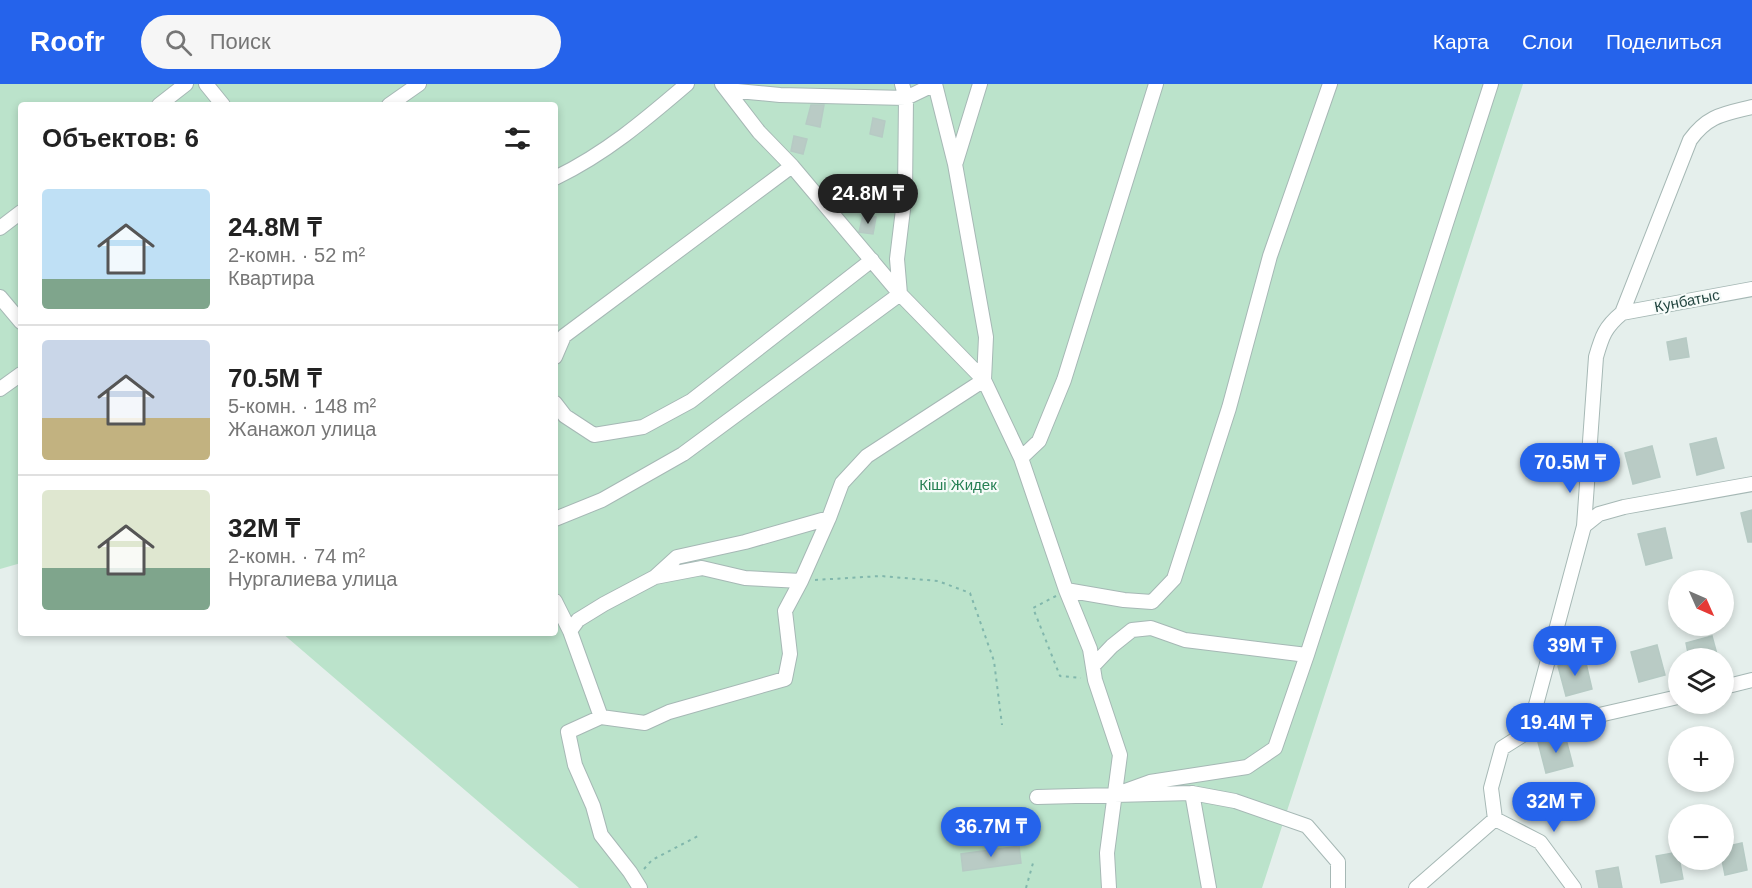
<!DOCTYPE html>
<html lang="ru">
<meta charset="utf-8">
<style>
:root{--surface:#fff;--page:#f6f6f6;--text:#222;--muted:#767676;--line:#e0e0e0;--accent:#2563eb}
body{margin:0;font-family:Helvetica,sans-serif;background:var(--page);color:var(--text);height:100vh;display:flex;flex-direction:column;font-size:22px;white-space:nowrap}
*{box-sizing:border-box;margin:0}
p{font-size:20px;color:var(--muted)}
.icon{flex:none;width:33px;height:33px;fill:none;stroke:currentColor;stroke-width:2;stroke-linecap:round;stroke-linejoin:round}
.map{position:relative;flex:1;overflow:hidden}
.panel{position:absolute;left:18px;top:18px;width:540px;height:534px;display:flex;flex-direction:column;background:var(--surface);border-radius:6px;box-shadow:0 3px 9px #0003}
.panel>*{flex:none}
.needle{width:39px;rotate:135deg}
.tools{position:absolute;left:1668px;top:486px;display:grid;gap:12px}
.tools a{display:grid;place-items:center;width:66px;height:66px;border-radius:50%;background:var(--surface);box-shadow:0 3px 9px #0003;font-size:30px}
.price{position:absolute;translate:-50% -51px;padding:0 14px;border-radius:21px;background:var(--accent);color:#fff;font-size:20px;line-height:39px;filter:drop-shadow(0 2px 3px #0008)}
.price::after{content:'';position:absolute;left:50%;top:36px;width:18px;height:14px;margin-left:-9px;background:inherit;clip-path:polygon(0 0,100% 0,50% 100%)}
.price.current{background:#222;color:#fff}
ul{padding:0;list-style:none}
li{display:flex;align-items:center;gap:18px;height:150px;padding:0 24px}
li+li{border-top:2px solid var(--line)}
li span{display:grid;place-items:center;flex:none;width:168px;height:120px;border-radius:6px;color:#555}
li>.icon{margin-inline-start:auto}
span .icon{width:72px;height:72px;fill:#fffc;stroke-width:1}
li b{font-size:26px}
h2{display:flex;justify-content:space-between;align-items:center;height:72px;padding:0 24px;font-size:26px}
header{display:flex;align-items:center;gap:36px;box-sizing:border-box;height:84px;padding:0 30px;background:var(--accent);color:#fff}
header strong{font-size:28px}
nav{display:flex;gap:33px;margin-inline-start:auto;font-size:21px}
.search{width:420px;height:54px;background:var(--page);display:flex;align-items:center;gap:15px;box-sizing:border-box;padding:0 21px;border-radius:33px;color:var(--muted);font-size:22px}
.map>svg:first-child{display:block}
.green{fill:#bbe3cb}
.building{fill:#b9cbc5;stroke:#b6cac4;stroke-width:1.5}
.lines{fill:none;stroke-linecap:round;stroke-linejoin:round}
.minor-casing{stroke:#a6b8b5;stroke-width:16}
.path{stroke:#81b7ac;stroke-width:2;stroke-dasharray:3 4.5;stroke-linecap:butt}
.minor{stroke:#fff;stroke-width:14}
.labels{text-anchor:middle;stroke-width:4.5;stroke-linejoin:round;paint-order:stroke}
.street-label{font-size:15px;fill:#21443f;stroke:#f6fbf9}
.park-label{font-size:15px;fill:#268054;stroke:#f6fbf9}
</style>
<header>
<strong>Roofr</strong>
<div class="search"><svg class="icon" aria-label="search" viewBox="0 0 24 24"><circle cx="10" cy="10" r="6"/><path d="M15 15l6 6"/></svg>Поиск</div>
<nav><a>Карта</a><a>Слои</a><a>Поделиться</a></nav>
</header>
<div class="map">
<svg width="1752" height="804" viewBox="0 0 1752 804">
<rect width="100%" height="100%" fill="#e5efec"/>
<path class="green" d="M0 0H1523L1262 804H579L282 549H555V21H21V479L0 485Z"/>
<path class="building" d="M811 21H824L820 43 806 40Z
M873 34 885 37 882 53 870 50Z
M794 52 807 55 803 70 791 67Z
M863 131 876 133 873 150 859 148Z
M1686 254 1689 273 1670 276 1667 258Z
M1716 354 1724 384 1697 391 1690 360Z
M1652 362 1660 393 1633 400 1625 369Z
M1752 426V458H1748L1741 429Z
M1665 444 1672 474 1646 481 1638 450Z
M1712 552 1718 574H1689L1686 559Z
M1657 561 1665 591 1639 598 1631 568Z
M1585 575 1592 605 1566 612 1558 582Z
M1565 651 1573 682 1546 689 1538 658Z
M1742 759 1747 786 1725 791 1722 776H1724V763Z
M1019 762 1021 779 963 787 961 770Z
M1678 768 1683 795 1661 799 1656 772Z
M1618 783 1622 804H1599L1596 787Z"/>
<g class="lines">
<g class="minor-casing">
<path id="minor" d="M206 0 223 21
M902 0 906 14 905 109 897 175 900 210 984 296 1021 374 1066 506 1090 565 1095 596 1120 671 1107 769 1109 804
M935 0 955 80 986 253 984 296
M727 6 780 11 906 14 935 0
M159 21 186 0
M389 21 419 0
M956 78 980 0
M555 94C605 70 645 36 687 0
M0 144 21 128
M0 213 21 238
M1622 229 1752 205
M555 273 564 252 792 82
M0 305 21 290
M555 319 565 332 594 351 643 343 691 317 872 176
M1021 374 1039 357 1064 296 1156 0
M555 435 602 416 683 370 900 210 792 82 759 48 722 0
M1584 442 1599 430 1624 423 1752 400
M655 493 677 473 745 458 829 434
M1066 506 1124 516 1152 518 1174 495 1229 324 1270 172 1330 0
M555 517 570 547
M1093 582 1112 562 1132 546 1151 544 1185 556 1307 571
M1724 603 1752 596
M601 633 570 547 578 536 604 520 655 493 702 484 745 494 801 497
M1529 647 1678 613
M1192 709 1209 804
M1114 711 1150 698 1247 683 1275 664 1307 571 1491 0
M1037 713 1192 709 1235 717 1307 742 1338 778V804
M1495 735 1540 758 1574 804
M640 804 630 788 601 751 593 722 575 681 568 648 601 633 645 639 669 628 785 595 790 570 785 527 801 497 829 434 842 399 867 372 984 296
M1416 804 1495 735 1491 704 1502 664 1529 647 1584 442 1596 273C1602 252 1605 243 1622 229L1690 56C1708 31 1724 30 1752 23"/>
</g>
<path class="path" d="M815 496 881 492 938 497 970 509 994 577 1002 641
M1056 512 1033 524 1060 592 1081 594
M644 785 652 776 698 752
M1026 804 1033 779"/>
<use href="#minor" class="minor"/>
</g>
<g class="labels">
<g class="street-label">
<text transform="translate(1687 217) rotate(-11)" y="5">Кунбатыс</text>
</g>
<g class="park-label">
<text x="958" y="406">Кіші Жидек</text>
</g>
</g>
</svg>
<div class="tools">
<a><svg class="needle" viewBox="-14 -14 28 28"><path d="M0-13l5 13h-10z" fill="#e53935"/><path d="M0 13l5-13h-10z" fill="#767676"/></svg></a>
<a><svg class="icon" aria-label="layers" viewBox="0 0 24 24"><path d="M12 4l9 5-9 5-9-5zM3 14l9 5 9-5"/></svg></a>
<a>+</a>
<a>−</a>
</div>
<b class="price current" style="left:868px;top:141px">24.8M ₸</b>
<b class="price" style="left:1570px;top:410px">70.5M ₸</b>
<b class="price" style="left:1575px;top:593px">39M ₸</b>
<b class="price" style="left:1556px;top:670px">19.4M ₸</b>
<b class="price" style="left:1554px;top:749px">32M ₸</b>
<b class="price" style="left:991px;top:774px">36.7M ₸</b>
<section class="panel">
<h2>Объектов: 6<svg class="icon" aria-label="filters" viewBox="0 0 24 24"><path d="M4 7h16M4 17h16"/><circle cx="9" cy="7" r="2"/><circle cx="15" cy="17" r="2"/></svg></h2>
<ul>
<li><span style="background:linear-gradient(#bfe0f5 75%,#7fa58c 0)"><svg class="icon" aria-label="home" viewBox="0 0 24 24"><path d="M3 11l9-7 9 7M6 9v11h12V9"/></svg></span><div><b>24.8M ₸</b><p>2-комн. · 52 m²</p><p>Квартира</p></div></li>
<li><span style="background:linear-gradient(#c9d6e8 65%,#c2b280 0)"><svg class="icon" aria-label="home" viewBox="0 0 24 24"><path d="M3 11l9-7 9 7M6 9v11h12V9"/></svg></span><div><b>70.5M ₸</b><p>5-комн. · 148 m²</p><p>Жанажол улица</p></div></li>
<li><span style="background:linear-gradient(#dfe7d0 65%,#7fa58c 0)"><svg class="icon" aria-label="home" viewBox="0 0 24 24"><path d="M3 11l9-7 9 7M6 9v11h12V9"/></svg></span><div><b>32M ₸</b><p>2-комн. · 74 m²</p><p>Нургалиева улица</p></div></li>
</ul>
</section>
</div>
